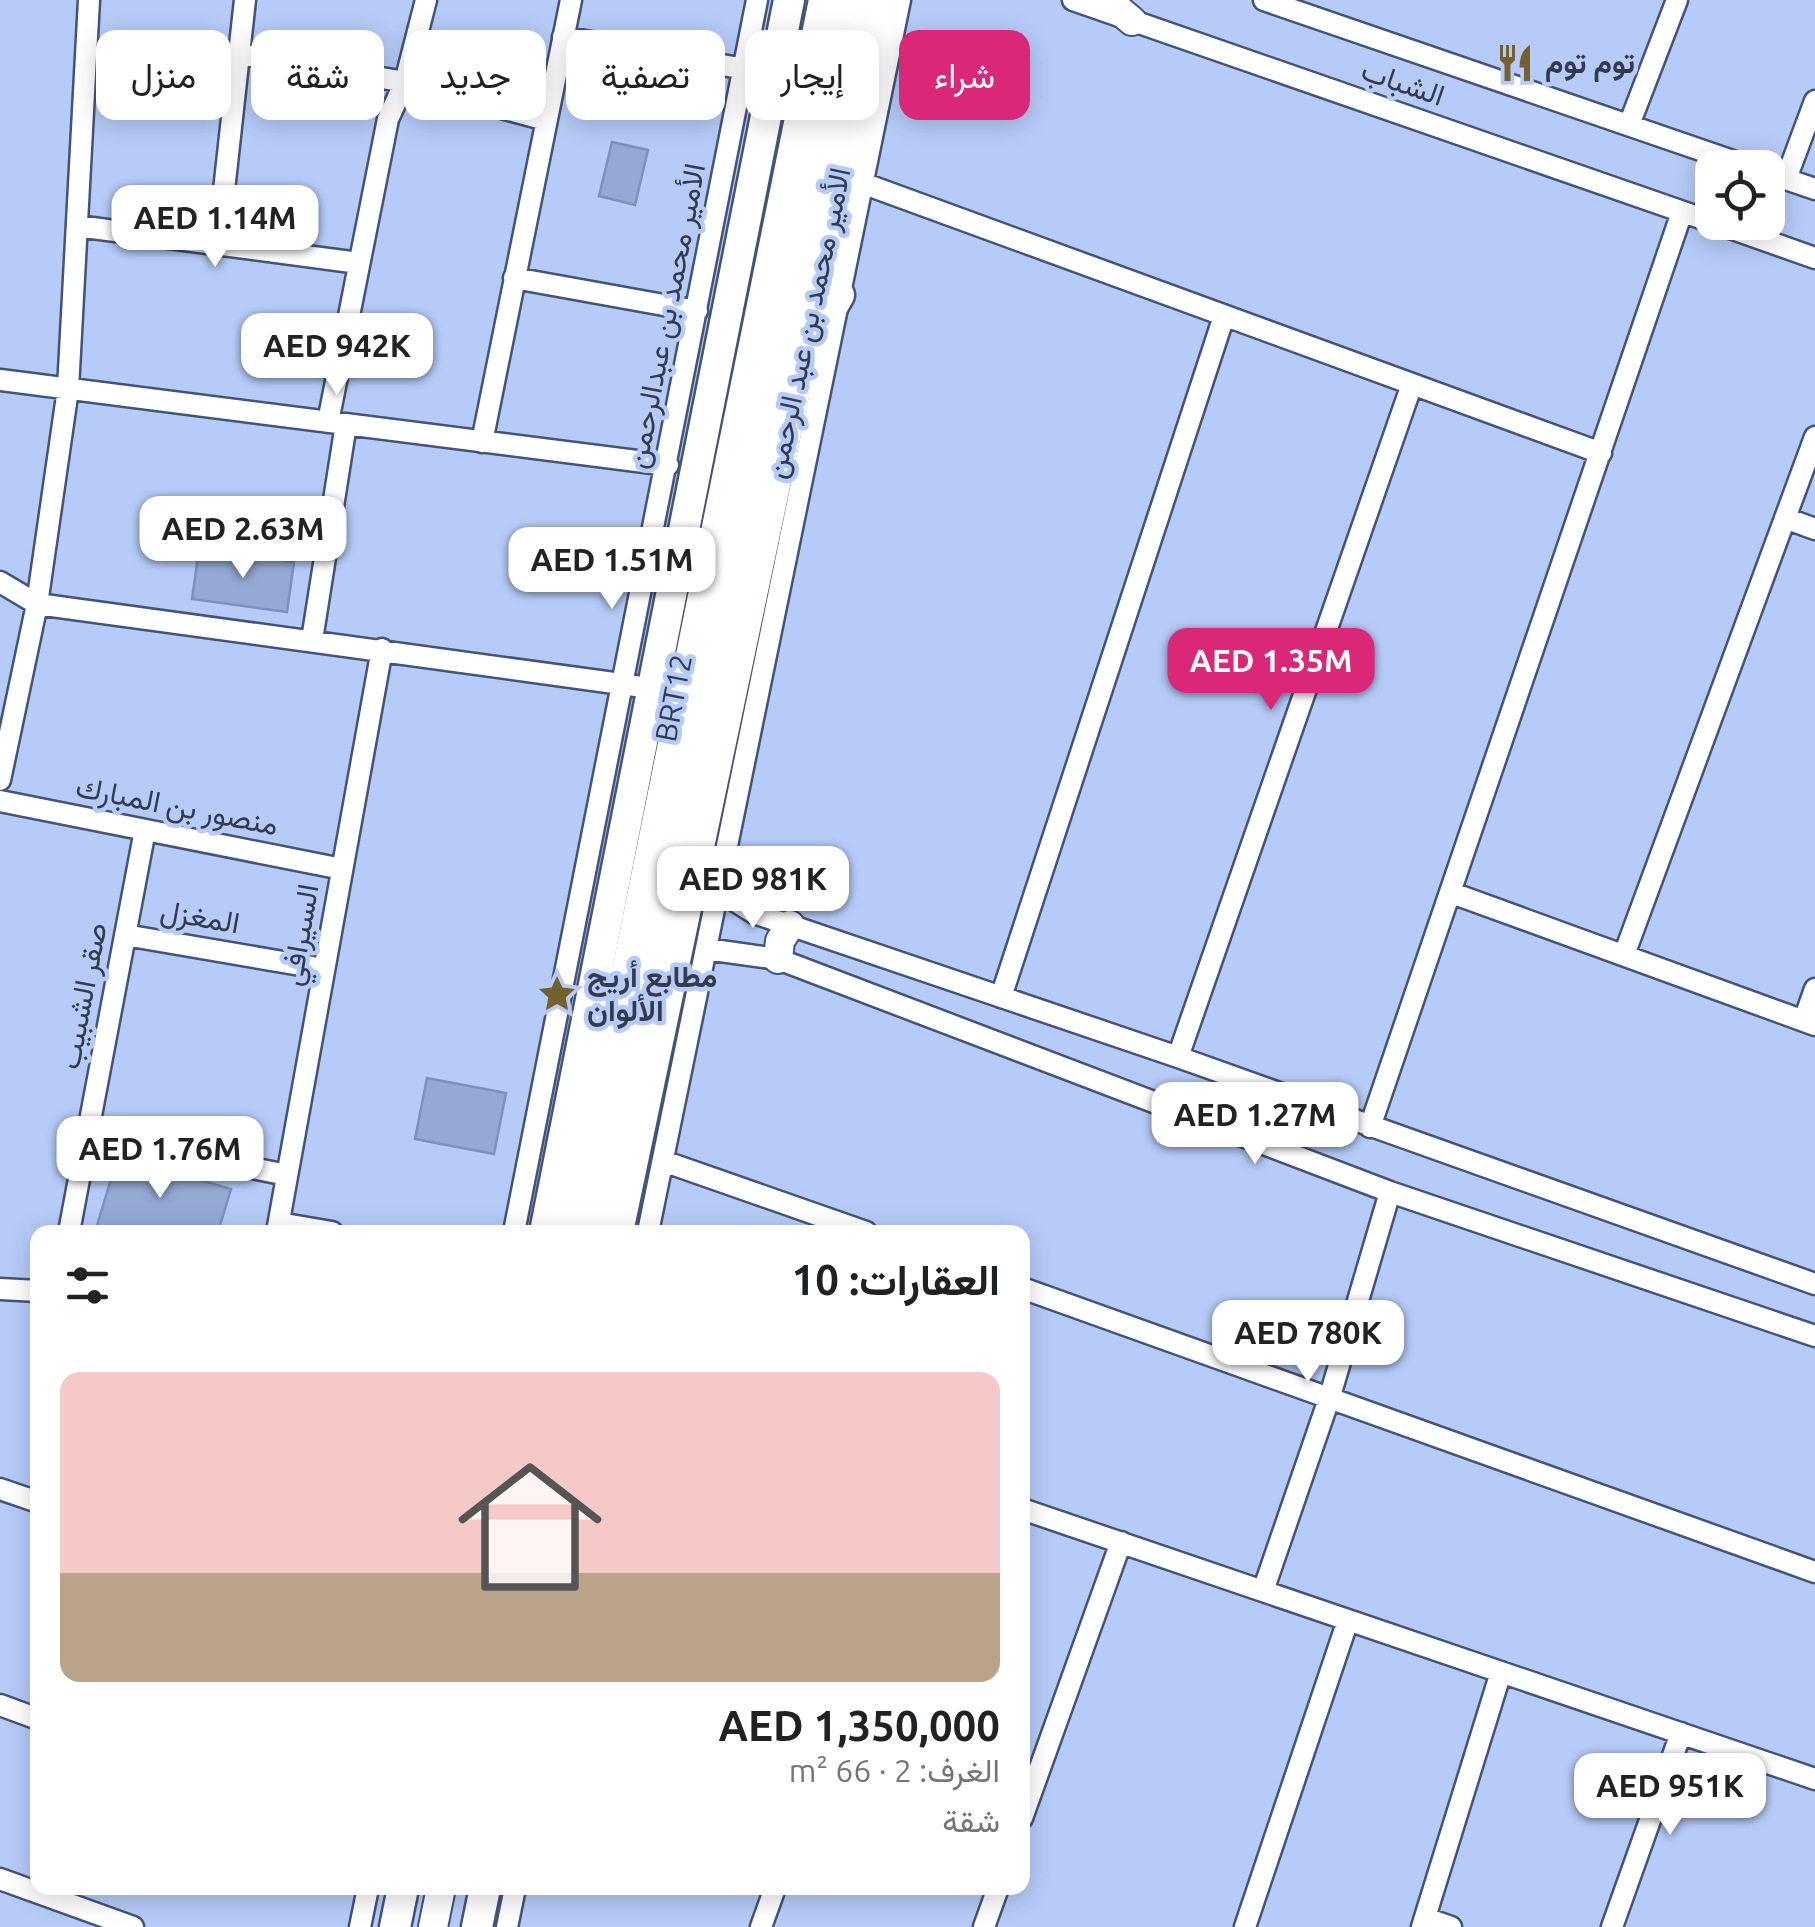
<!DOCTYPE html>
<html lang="ar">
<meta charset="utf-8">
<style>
:root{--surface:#fff;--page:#f6f6f6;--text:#202124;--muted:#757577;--accent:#db2777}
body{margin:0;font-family:Ubuntu,Vazirmatn,sans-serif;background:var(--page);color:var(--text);direction:rtl;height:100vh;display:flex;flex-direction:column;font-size:38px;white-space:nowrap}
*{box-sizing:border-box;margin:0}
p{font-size:32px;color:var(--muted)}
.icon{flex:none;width:55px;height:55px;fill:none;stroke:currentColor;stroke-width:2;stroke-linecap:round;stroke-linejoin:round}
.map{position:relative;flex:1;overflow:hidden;direction:ltr}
.drawer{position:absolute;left:30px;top:1225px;width:1000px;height:670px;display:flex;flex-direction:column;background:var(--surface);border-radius:20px;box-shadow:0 5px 25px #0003;direction:rtl}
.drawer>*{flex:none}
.hud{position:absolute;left:30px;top:30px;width:1000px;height:90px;direction:rtl;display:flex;gap:20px}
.fabs{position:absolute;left:1695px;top:150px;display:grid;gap:20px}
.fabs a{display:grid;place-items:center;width:90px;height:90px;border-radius:20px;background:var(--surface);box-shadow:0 5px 25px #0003;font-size:50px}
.price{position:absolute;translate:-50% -85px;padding:0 22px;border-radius:20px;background:#fff;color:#222;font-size:32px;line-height:65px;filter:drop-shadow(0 2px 5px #0008)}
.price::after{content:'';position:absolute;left:50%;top:60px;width:30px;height:22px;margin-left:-15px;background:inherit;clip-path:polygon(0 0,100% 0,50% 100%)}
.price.active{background:var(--accent);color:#fff}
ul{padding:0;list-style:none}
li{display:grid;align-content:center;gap:20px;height:530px;padding:0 30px}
li span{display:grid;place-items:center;height:310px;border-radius:20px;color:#555}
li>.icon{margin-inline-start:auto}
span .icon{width:180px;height:180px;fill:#fffc;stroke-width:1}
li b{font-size:42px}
h2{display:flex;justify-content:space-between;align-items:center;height:120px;padding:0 30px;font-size:42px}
.chip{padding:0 35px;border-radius:20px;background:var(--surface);box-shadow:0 5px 25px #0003;font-size:35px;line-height:90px}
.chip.active{background:var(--accent);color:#fff}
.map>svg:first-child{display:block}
.building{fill:#96a9d5;stroke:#7e91bc;stroke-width:2.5}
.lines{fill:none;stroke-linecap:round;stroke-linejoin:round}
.street-casing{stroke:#43547a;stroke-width:25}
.secondary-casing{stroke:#43547a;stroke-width:32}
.primary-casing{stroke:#43547a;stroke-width:35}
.street{stroke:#fff;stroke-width:20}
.secondary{stroke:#fff;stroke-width:28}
.primary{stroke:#fff;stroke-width:30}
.labels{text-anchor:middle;stroke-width:9;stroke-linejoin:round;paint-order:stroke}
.poi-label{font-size:30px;font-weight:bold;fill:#333b4d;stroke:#b6cbf8;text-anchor:start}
.street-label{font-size:30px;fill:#333b4d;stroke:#b6cbf8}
</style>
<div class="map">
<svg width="1815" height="1927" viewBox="0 0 1815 1927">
<rect width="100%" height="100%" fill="#b6cbf8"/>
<path class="building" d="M612 142 648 150 635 205 599 196Z
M199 549 294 562 287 612 192 599Z
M427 1078 506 1093 494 1154 415 1139Z
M118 1156 231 1189 218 1232H95Z"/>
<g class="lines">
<g class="street-casing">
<path id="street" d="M1073 0 1712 222
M1264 0 1753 168
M563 37 745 69
M237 53 405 82 546 120
M1629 125 1677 0
M1768 173 1815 189
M1786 179 1815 101
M862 183 1601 453
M1713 222 1815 258
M77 226 359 263
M218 245 245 0
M514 278 697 311
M0 380 668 465
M328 422 388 119 405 82 426 0
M482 442 571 0
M1785 518 1815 529
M0 582 37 604 636 686
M312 640 346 424
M0 780 37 604 68 389 89 0
M0 801 342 869
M718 890 754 913 1178 1057 1815 1284
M1452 893 1815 1025
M125 935 324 969
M706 949 778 959 1390 1192 1815 1336
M1624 955 1815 437
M1001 997 1224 316
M1804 1020 1815 989
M1178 1057 1412 384
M1370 1127 1682 212
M87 1135 287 1175
M663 1161 866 1232
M279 1223 332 1232
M69 1232 145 830
M277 1232 382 649
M514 1232 757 0
M648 1232 900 0
M1022 1288 1815 1572
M0 1289 38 1291
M0 1489 38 1502
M1022 1509 1815 1779
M1263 1591 1330 1396 1390 1192
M0 1705 38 1719
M1022 1818 1121 1542
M0 1879 133 1927
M1425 1918 1451 1927
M360 1927 368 1888
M507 1927 515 1888
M761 1927 775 1888
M984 1927 998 1888
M1245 1927 1348 1620
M1422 1927 1501 1672
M1612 1927 1681 1733"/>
</g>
<g class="secondary-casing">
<path id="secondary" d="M1107 0 1132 21
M778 959 780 941 790 925
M573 1232 823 0
M599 1232 849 0
M433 1927 441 1888"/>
</g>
<g class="primary-casing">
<path id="primary" d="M812 342 839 295
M545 1232 789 0
M618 1232 877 0
M395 1927 403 1888
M477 1927 485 1888"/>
</g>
<use href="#street" class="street"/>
<use href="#secondary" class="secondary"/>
<use href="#primary" class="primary"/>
</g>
<defs>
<g id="restaurant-bare" transform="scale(3)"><path d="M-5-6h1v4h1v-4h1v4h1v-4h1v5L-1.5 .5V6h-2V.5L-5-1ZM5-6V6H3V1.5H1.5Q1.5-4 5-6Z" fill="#75602f" stroke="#b6cbf8" stroke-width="2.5" paint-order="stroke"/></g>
<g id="sight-bare" transform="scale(3)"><path d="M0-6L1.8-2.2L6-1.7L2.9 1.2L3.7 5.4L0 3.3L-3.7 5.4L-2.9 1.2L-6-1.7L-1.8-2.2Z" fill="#75602f" stroke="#b6cbf8" stroke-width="2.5" paint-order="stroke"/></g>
</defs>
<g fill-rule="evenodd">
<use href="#restaurant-bare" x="1515" y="63"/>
<use href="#sight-bare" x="557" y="994"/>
</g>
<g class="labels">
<g class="poi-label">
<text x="1545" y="73">توم توم</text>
<text x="587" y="987">مطابع أريج<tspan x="587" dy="34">الألوان</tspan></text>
</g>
<g class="street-label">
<text transform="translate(1403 83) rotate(19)" y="10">الشباب</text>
<text transform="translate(666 316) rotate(-79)" y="10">الأمير محمد بن عبدالرحمن</text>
<text transform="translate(808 323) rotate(-78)" y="10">الأمير محمد بن عبد الرحمن</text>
<text transform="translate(674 698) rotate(-79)" y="10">BRT12</text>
<text transform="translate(177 806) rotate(11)" y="10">منصور بن المبارك</text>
<text transform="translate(200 917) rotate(10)" y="10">المغزل</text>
<text transform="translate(300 935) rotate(-80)" y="10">السيرافي</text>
<text transform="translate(83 996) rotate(-79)" y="10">صقر الشبيب</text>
</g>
</g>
</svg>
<div class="fabs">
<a><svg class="icon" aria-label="locate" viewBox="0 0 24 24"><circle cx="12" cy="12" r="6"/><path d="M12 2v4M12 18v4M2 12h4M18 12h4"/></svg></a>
</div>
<b class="price" style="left:215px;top:270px">AED 1.14M</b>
<b class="price" style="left:337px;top:398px">AED 942K</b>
<b class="price" style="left:243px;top:581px">AED 2.63M</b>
<b class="price" style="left:612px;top:612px">AED 1.51M</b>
<b class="price active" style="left:1271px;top:713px">AED 1.35M</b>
<b class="price" style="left:753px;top:931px">AED 981K</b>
<b class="price" style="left:1255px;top:1167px">AED 1.27M</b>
<b class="price" style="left:160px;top:1201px">AED 1.76M</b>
<b class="price" style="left:1308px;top:1385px">AED 780K</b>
<b class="price" style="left:1670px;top:1838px">AED 951K</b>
<div class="hud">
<a class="chip active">شراء</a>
<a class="chip">إيجار</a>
<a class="chip">تصفية</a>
<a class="chip">جديد</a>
<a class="chip">شقة</a>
<a class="chip">منزل</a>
</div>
<section class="drawer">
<h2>العقارات: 10<svg class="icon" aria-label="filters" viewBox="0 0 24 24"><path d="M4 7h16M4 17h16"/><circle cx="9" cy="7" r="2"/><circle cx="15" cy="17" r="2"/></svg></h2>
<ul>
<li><span style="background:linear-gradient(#f6c9c9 65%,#b9a48a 0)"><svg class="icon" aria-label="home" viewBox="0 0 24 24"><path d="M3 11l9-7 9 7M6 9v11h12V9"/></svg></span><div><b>AED 1,350,000</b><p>الغرف: 2 · 66 m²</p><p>شقة</p></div></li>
</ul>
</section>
</div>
